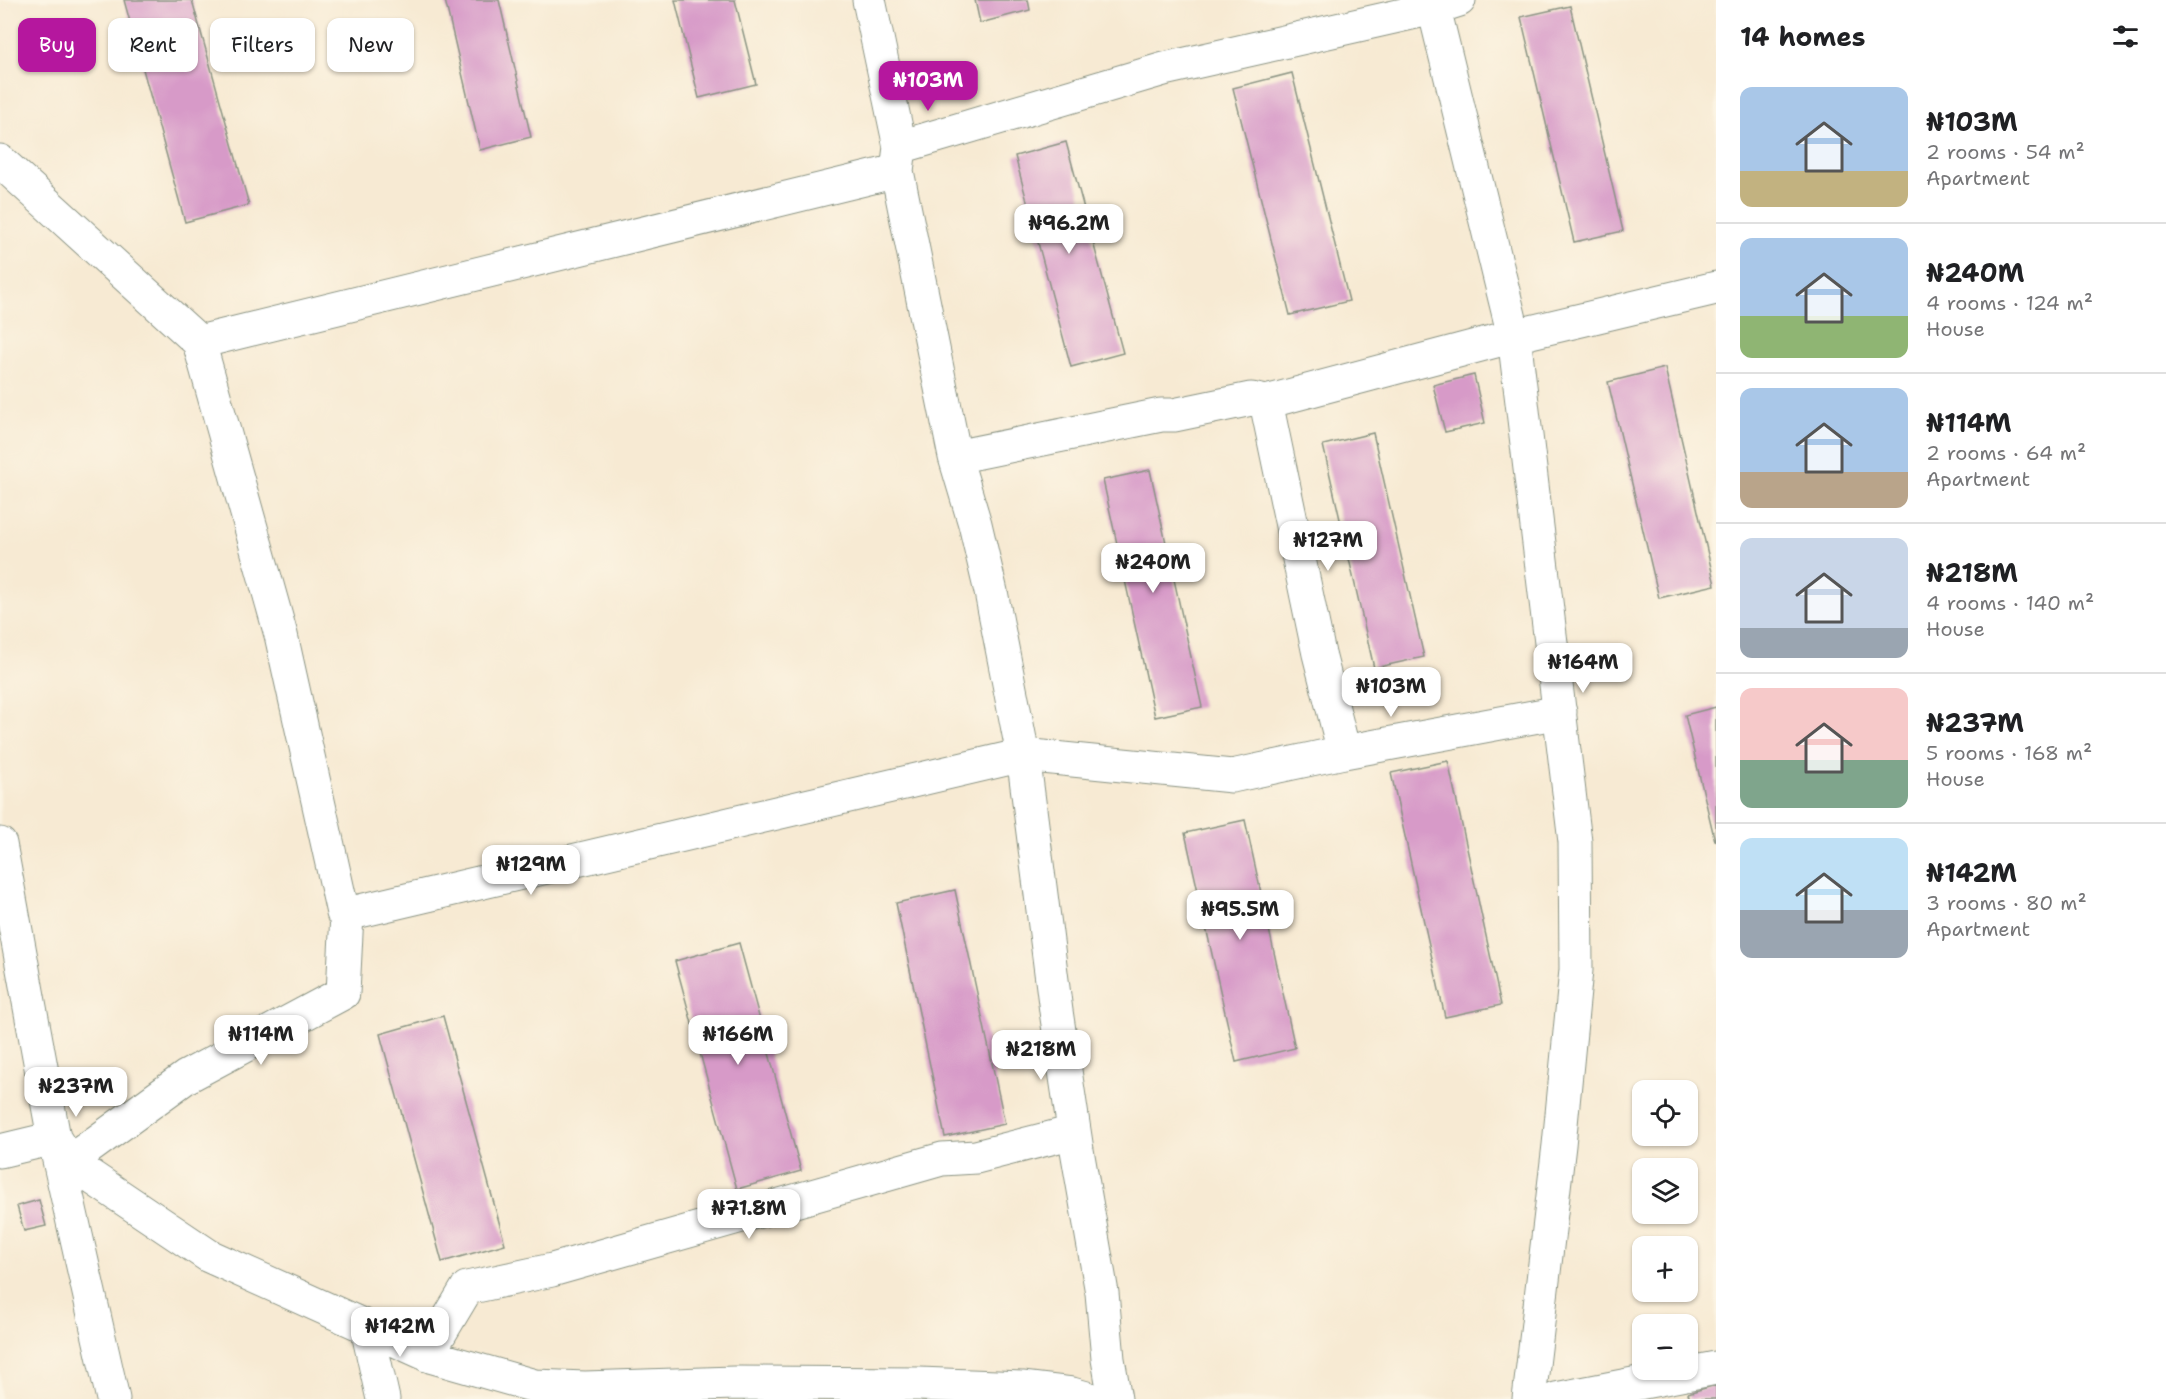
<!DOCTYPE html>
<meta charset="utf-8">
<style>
:root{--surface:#fff;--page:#f6f6f6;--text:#202124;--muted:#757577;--line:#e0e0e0;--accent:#b5179e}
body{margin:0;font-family:"Shantell Sans",sans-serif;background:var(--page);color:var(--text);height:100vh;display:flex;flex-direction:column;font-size:22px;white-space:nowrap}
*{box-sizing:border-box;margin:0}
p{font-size:20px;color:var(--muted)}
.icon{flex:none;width:33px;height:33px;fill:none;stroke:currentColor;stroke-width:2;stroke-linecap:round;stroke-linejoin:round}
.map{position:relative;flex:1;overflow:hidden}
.sheet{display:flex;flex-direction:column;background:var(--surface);width:450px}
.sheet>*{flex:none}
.top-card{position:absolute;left:18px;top:18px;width:570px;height:54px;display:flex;gap:12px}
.controls{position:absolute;left:1632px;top:1080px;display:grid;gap:12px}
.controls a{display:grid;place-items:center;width:66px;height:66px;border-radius:12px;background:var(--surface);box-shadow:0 2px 4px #0004;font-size:30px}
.price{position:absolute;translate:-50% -51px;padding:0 14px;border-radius:12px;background:#fff;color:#222;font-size:20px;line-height:39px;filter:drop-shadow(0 2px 3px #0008)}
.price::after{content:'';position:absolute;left:50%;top:36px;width:18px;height:14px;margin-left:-9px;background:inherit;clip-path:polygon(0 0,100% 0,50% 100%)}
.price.on{background:var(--accent);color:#fff}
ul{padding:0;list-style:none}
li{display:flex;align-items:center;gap:18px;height:150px;padding:0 24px}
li+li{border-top:2px solid var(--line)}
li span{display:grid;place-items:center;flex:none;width:168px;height:120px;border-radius:12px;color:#555}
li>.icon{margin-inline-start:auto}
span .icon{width:72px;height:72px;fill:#fffc;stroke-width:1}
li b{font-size:26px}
h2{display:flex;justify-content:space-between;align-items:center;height:72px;padding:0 24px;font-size:26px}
.tag{padding:0 21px;border-radius:12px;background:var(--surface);box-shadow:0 2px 4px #0004;font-size:21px;line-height:54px}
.tag.on{background:var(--accent);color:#fff}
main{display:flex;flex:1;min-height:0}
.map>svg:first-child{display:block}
.building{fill:#d79ac8}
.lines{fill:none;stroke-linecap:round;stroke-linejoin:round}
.minor-casing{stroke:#8b9484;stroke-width:35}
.minor{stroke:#fff;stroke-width:33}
</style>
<main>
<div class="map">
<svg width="1716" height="1399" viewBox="0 0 1716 1399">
<rect width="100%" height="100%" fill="#fcf5e5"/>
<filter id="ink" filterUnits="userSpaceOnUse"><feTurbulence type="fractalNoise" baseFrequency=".0167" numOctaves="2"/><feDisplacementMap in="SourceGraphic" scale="12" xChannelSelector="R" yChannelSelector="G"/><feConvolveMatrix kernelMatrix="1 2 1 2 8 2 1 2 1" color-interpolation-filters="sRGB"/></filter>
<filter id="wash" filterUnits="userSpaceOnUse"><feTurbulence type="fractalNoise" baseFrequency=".008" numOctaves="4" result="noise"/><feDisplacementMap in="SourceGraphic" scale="24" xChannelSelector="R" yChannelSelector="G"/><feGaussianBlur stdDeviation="1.35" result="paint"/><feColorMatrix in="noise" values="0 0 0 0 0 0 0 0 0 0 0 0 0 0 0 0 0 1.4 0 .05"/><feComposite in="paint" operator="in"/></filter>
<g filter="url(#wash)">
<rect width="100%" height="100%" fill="#f7ead3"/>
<g id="blocks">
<path class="building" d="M124 0H192L249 205 185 222Z
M445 0H499L531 137 480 150Z
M675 0H735L756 84 699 98Z
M975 0H1028L1030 10 980 23Z
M1570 6 1623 231 1574 242 1521 17Z
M1292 73 1349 301 1290 315 1233 88Z
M1066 142 1123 353 1071 367 1015 156Z
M1665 368 1715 585 1659 598 1608 382Z
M1474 375 1485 423 1445 432 1433 385Z
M1373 433 1424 657 1374 668 1323 445Z
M1150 470 1202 707 1155 717 1103 480Z
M1716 707V841H1715L1685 715Z
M1448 761 1501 1005 1445 1017 1391 773Z
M1245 820 1295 1048 1236 1062 1185 833Z
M955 890 1005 1124 945 1137 896 903Z
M739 943 801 1171 737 1189 675 961Z
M443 1016 505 1244 442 1262 380 1034Z
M39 1200 46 1226 24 1231 17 1206Z
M1716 1385V1399H1690L1688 1393Z"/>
</g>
</g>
<g filter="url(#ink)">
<use href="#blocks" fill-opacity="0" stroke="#8b9484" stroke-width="1.5"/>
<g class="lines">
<g class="minor-casing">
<path id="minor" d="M869 0 900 147 897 171 955 457 975 524 991 592 1023 755 1056 1011 1077 1150 1102 1293 1108 1359 1115 1399
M1432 0 1514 336 1575 842 1576 970 1559 1145 1529 1399
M900 147 1164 69 1434 8 1459 0
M0 161 199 342 281 635 343 913 347 914 1023 755 1232 776 1344 752 1560 712
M199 342 897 171
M1266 402 1319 654 1344 752
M955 457 1161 415H1174L1251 399 1266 402 1514 336 1716 288
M0 844 54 1138 113 1399
M0 1151 54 1138 69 1162 209 1256 433 1357 535 1386 585 1388 734 1383 919 1384 1022 1388 1072 1394 1090 1399
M69 1162 186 1077 343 993 347 914
M367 1328 383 1399
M427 1355 467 1288 552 1270 942 1159 976 1157 1074 1132
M1556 1399 1716 1368"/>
</g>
<use href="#minor" class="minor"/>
</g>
</g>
</svg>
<div class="controls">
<a><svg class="icon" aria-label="locate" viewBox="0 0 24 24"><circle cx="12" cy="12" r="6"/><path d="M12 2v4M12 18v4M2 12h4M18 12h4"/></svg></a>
<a><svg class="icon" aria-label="layers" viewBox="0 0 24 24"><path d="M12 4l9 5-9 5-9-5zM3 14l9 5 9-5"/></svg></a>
<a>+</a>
<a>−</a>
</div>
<b class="price on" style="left:928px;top:112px">₦103M</b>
<b class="price" style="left:1069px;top:255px">₦96.2M</b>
<b class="price" style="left:1328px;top:572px">₦127M</b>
<b class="price" style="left:1153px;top:594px">₦240M</b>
<b class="price" style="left:1583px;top:694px">₦164M</b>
<b class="price" style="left:1391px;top:718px">₦103M</b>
<b class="price" style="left:531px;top:896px">₦129M</b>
<b class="price" style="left:1240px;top:941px">₦95.5M</b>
<b class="price" style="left:261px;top:1066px">₦114M</b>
<b class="price" style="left:738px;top:1066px">₦166M</b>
<b class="price" style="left:1041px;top:1081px">₦218M</b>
<b class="price" style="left:76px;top:1118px">₦237M</b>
<b class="price" style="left:749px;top:1240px">₦71.8M</b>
<b class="price" style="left:400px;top:1358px">₦142M</b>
<div class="top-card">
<a class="tag on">Buy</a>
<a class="tag">Rent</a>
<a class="tag">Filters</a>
<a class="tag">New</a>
</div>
</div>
<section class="sheet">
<h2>14 homes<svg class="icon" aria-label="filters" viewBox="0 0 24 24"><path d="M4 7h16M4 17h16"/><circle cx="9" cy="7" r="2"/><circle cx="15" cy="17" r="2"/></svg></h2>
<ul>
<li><span style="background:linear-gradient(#a9c7e8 70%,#c2b280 0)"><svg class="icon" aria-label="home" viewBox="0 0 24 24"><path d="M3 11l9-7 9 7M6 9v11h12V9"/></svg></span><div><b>₦103M</b><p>2 rooms · 54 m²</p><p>Apartment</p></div></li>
<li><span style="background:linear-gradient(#a9c7e8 65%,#8fb573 0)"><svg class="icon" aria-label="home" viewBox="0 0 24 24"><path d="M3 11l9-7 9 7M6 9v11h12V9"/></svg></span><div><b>₦240M</b><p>4 rooms · 124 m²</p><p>House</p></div></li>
<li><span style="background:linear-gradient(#a9c7e8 70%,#b9a48a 0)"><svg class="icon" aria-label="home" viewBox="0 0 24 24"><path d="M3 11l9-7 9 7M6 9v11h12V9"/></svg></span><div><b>₦114M</b><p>2 rooms · 64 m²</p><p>Apartment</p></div></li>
<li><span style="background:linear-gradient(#c9d6e8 75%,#9aa5b1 0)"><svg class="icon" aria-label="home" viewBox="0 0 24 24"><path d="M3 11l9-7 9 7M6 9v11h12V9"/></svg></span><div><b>₦218M</b><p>4 rooms · 140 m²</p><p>House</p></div></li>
<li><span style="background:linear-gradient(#f6c9c9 60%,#7fa58c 0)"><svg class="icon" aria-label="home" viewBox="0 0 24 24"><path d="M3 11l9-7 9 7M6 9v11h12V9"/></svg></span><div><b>₦237M</b><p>5 rooms · 168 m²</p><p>House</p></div></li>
<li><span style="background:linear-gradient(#bfe0f5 60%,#9aa5b1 0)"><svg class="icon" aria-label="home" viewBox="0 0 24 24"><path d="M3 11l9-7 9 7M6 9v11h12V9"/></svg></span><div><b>₦142M</b><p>3 rooms · 80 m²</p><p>Apartment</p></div></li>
</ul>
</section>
</main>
